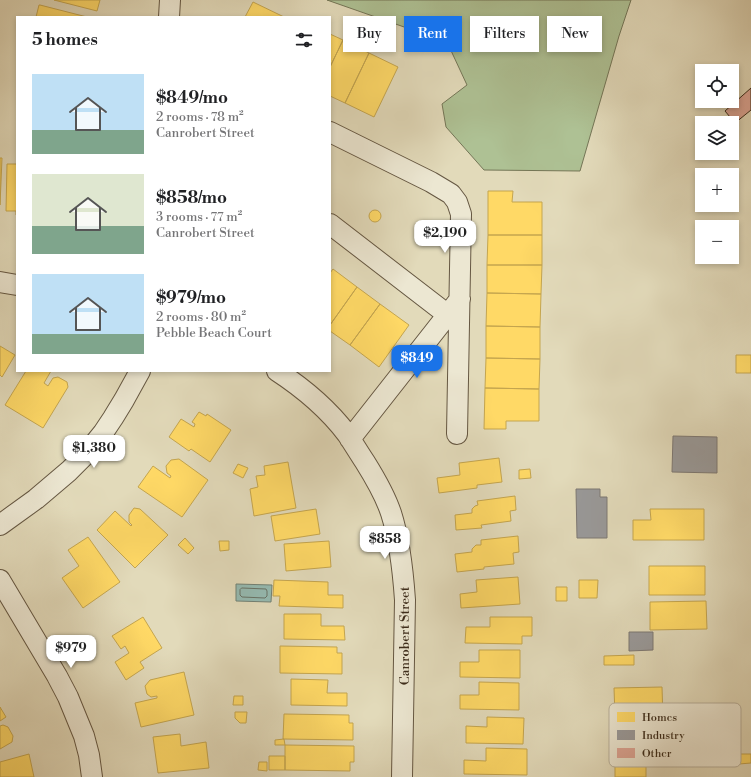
<!DOCTYPE html>
<meta charset="utf-8">
<style>
:root{--surface:#fff;--page:#f2f2f2;--text:#202124;--muted:#757577;--accent:#1a73e8}
body{margin:0;font-family:"Libre Bodoni",serif;background:var(--page);color:var(--text);height:100vh;display:flex;flex-direction:column;font-size:15px;white-space:nowrap}
*{box-sizing:border-box;margin:0}
p{font-size:13px;color:var(--muted)}
.icon{flex:none;width:22px;height:22px;fill:none;stroke:currentColor;stroke-width:2;stroke-linecap:round;stroke-linejoin:round}
.map{position:relative;flex:1;overflow:hidden}
.sheet{position:absolute;left:16px;top:16px;width:315px;height:356px;display:flex;flex-direction:column;background:var(--surface);border-radius:0px;box-shadow:0 2px 6px #0003}
.sheet>*{flex:none}
.guide{position:absolute;left:343px;top:16px;width:348px;height:36px;display:flex;gap:8px}
.tools{position:absolute;left:695px;top:64px;display:grid;gap:8px}
.tools a{display:grid;place-items:center;width:44px;height:44px;border-radius:0px;background:var(--surface);box-shadow:0 2px 6px #0003;font-size:20px}
.price{position:absolute;translate:-50% -34px;padding:0 9px;border-radius:8px;background:#fff;color:#222;font-size:13px;line-height:26px;filter:drop-shadow(0 1px 2px #0008)}
.price::after{content:'';position:absolute;left:50%;top:24px;width:12px;height:9px;margin-left:-6px;background:inherit;clip-path:polygon(0 0,100% 0,50% 100%)}
.price.selected{background:var(--accent);color:#fff}
ul{padding:0;list-style:none}
li{display:flex;align-items:center;gap:12px;height:100px;padding:0 16px}
li span{display:grid;place-items:center;flex:none;width:112px;height:80px;border-radius:0px;color:#555}
li>.icon{margin-inline-start:auto}
span .icon{width:48px;height:48px;fill:#fffc;stroke-width:1}
li b{font-size:17px}
h2{display:flex;justify-content:space-between;align-items:center;height:48px;padding:0 16px;font-size:17px}
.tag{padding:0 14px;border-radius:0px;background:var(--surface);box-shadow:0 2px 6px #0003;font-size:14px;line-height:36px}
.tag.selected{background:var(--accent);color:#fff}
.map>svg:first-child{display:block}
.green{fill:#aec194;stroke:#747657}
.water{fill:#95bab1;stroke:#718175}
.homes{fill:#ffd966;stroke:#c4a54f}
.industry{fill:#999;stroke:#7d7873}
.lines{fill:none;stroke-linecap:round;stroke-linejoin:round}
.shore{stroke:#687266;stroke-width:1}
.building{fill:#dda595;stroke:#3b2b1a}
.street-casing{stroke:#655742;stroke-width:22}
.street{stroke:#ece7d2;stroke-width:20}
.labels{text-anchor:middle;stroke-width:4;stroke-linejoin:round;paint-order:stroke}
.street-label{font-size:13px;fill:#3b2b1a;stroke:#ece7d2}
.key{fill:#ece7d2;stroke:#b7af9b;stroke-width:1}
.key-label{font-size:11px;fill:#3b2b1a}
</style>
<div class="map">
<svg width="751" height="777" viewBox="0 0 751 777">
<rect width="100%" height="100%" fill="#e2daba"/>
<filter id="stains"><feTurbulence type="fractalNoise" baseFrequency=".005" numOctaves="4"/><feColorMatrix values="0 0 0 0 .2 0 0 0 0 .09 0 0 0 0 .02 0 0 0 .5 -.17"/></filter>
<radialGradient id="worn" r=".72"><stop offset=".6" stop-color="#630" stop-opacity="0"/><stop offset="1" stop-color="#630" stop-opacity=".3"/></radialGradient>
<path class="green" d="M327 0H631L619 36 580 171 484 170 446 127 442 104 467 85 447 42Z"/>
<path class="water" d="M236 584 272 585 271 602 236 601Z"/>
<path class="homes" d="M54 0H100L97 11Z
M253 2 282 16 284 17H245Z
M39 5H40L87 17H36Z
M330 34 343 40 330 67Z
M343 40 369 53 345 103 330 96V67Z
M369 53 398 67 374 117 345 103Z
M0 158H2L0 205Z
M7 164H17V215H16V211H6Z
M488 191H513L512 202H542V235H488Z
M369 216a6 6 0 1 1 12 0a6 6 0 1 1-12 0Z
M488 235H542V265H487Z
M487 265H542L541 294 487 293Z
M333 269 357 287 330 325V273Z
M357 287 380 304 350 345 330 331V325Z
M487 293 541 294 540 327 486 326Z
M380 304 409 325 379 367 350 345Z
M486 326 540 327V359L486 358Z
M0 346 15 355 2 377 0 375Z
M736 355H751V373H736Z
M486 358 540 359 539 389 485 388Z
M26 371H51L44 383 48 386 53 378 58 377 67 382 68 387 43 428 5 405Z
M485 388 539 389V421H506V429H484Z
M199 412 206 416 207 414 231 430 210 462 191 449 189 451 169 437 181 419 194 427 195 424 192 422Z
M499 458 502 482 477 485V488L439 493 437 478 460 475 459 463Z
M179 459 208 480 182 517 138 487 153 466 170 478 171 476 167 473 166 466 171 460Z
M288 462 296 508 254 516 250 489 258 487 256 476 265 475 264 466Z
M238 464 248 468 243 478 233 473Z
M530 469 531 478 519 479V470Z
M515 496 516 510 510 511 511 521 481 525 482 528 456 530 455 515 472 513V509L475 506 478 505 477 501Z
M134 508 140 509 168 535 135 568 97 530 115 511 131 526 132 525 129 522V515Z
M316 509 320 534 275 541 271 516Z
M650 509H704V540H633V520H651Z
M518 536 519 552 513 553 514 564 484 567V569L457 572 455 554 472 552V549L476 545H481V540Z
M88 537 120 582 83 608 62 578 79 566 68 550Z
M185 538 194 548 188 554 178 545Z
M219 541H229V550L220 551Z
M329 541 331 567 286 571 284 544Z
M649 566H705V595H649Z
M518 577 520 604 461 608 460 594 477 592 476 580Z
M274 580 328 582V595H343V608L279 606 280 596H273Z
M579 580H598L597 598H579Z
M556 587H567V601H556Z
M706 601 707 629 650 630V602Z
M284 614H321V626H344L345 640 284 639Z
M143 617 162 648 140 662 144 668 126 680 115 662 129 653 125 646 121 649 112 636Z
M490 617H532V636H522V644L465 643 466 627H490Z
M280 646 337 647V653H342V674L280 673Z
M479 650H520V678L460 677V662H479Z
M634 655V665H604V656Z
M184 672 194 715 141 727 135 703 157 698V696L151 697 147 694 145 686 150 680Z
M291 679 328 680 327 693H347V706L291 705Z
M479 682 519 683V710L460 709V695H479Z
M662 687 663 719 623 720V715L615 716 614 688Z
M234 696H243V705H233Z
M0 707 6 717 0 721Z
M235 712H247L246 723H240L235 718Z
M284 714 349 715V723H353V740L283 739Z
M487 717 524 718 523 744 466 743V726L487 727Z
M3 725 8 727 13 736 12 742 0 749V726Z
M180 734 181 746 206 742 209 768 158 773 153 737Z
M284 739 285 745H275V740Z
M285 745 354 746V762H350V771L285 770Z
M486 748 527 749V775L464 774V760L486 761Z
M29 754 34 777H0V762Z
M739 754H751V763L739 764Z
M269 756H285V770H269Z
M615 760 646 761V777H615Z
M259 762H267V771L258 770Z"/>
<path class="industry" d="M673 436 717 437V473L672 472Z
M576 489H600V497H607V538H577Z
M629 632H653V650L629 651Z"/>
<g class="lines">
<path class="shore" d="M242 588 266 589 267 591V596L265 598 242 597 240 595V590Z"/>
</g>
<path class="building" d="M751 88V110L735 123 725 111Z"/>
<g class="lines">
<g class="street-casing">
<path id="street" d="M169 17 170 0
M330 132 431 182 451 194 457 202 461 214 457 434
M330 224 448 315
M0 282 17 285
M277 371C303 388 328 409 347 434 353 443 359 453 365 462 375 478 385 495 391 513 400 541 403 571 405 600L402 777
M350 439 460 299
M0 525 36 499 69 471 86 454 103 433 113 418 124 400 140 371
M0 580 57 676 68 697 84 736 89 755 92 777"/>
</g>
<use href="#street" class="street"/>
</g>
<g class="labels">
<g class="street-label">
<text transform="translate(404 636) rotate(-90)" y="5">Canrobert Street</text>
</g>
</g>
<rect x="609" y="703" width="132" height="64" rx="6" class="key"/>
<rect x="617" y="712" width="18" height="10" fill="#ffd966"/>
<rect x="617" y="730" width="18" height="10" fill="#999"/>
<rect x="617" y="748" width="18" height="10" fill="#dda595"/>
<g class="key-label">
<text x="642" y="721">Homes</text>
<text x="642" y="739">Industry</text>
<text x="642" y="757">Other</text>
</g>
<rect width="100%" height="100%" filter="url(#stains)"/>
<rect width="100%" height="100%" fill="url(#worn)"/>
</svg>
<div class="tools">
<a><svg class="icon" aria-label="locate" viewBox="0 0 24 24"><circle cx="12" cy="12" r="6"/><path d="M12 2v4M12 18v4M2 12h4M18 12h4"/></svg></a>
<a><svg class="icon" aria-label="layers" viewBox="0 0 24 24"><path d="M12 4l9 5-9 5-9-5zM3 14l9 5 9-5"/></svg></a>
<a>+</a>
<a>−</a>
</div>
<b class="price" style="left:445px;top:254px">$2,190</b>
<b class="price selected" style="left:417px;top:379px">$849</b>
<b class="price" style="left:94px;top:469px">$1,380</b>
<b class="price" style="left:385px;top:560px">$858</b>
<b class="price" style="left:71px;top:669px">$979</b>
<div class="guide">
<a class="tag">Buy</a>
<a class="tag selected">Rent</a>
<a class="tag">Filters</a>
<a class="tag">New</a>
</div>
<section class="sheet">
<h2>5 homes<svg class="icon" aria-label="filters" viewBox="0 0 24 24"><path d="M4 7h16M4 17h16"/><circle cx="9" cy="7" r="2"/><circle cx="15" cy="17" r="2"/></svg></h2>
<ul>
<li><span style="background:linear-gradient(#bfe0f5 70%,#7fa58c 0)"><svg class="icon" aria-label="home" viewBox="0 0 24 24"><path d="M3 11l9-7 9 7M6 9v11h12V9"/></svg></span><div><b>$849/mo</b><p>2 rooms · 78 m²</p><p>Canrobert Street</p></div></li>
<li><span style="background:linear-gradient(#dfe7d0 65%,#7fa58c 0)"><svg class="icon" aria-label="home" viewBox="0 0 24 24"><path d="M3 11l9-7 9 7M6 9v11h12V9"/></svg></span><div><b>$858/mo</b><p>3 rooms · 77 m²</p><p>Canrobert Street</p></div></li>
<li><span style="background:linear-gradient(#bfe0f5 75%,#7fa58c 0)"><svg class="icon" aria-label="home" viewBox="0 0 24 24"><path d="M3 11l9-7 9 7M6 9v11h12V9"/></svg></span><div><b>$979/mo</b><p>2 rooms · 80 m²</p><p>Pebble Beach Court</p></div></li>
</ul>
</section>
</div>
